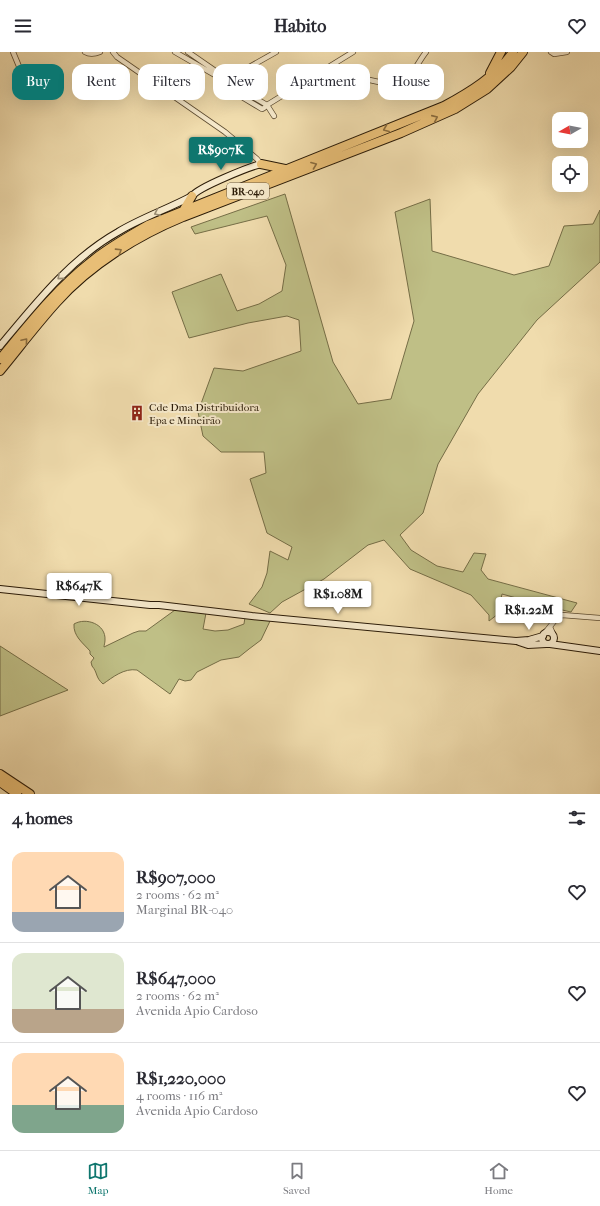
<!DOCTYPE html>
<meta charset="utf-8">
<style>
:root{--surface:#fff;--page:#f2f2f3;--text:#2b2b33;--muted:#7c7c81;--line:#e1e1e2;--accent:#0f766e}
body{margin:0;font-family:"IM FELL French Canon",serif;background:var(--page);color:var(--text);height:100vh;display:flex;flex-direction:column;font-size:15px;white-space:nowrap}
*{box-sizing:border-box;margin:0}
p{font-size:13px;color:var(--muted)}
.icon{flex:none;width:22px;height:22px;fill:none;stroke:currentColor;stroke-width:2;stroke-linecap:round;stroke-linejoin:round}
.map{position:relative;height:742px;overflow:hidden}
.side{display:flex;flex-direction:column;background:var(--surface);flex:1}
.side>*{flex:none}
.top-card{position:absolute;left:12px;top:12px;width:576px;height:36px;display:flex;gap:8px}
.needle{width:26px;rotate:261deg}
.controls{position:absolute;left:552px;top:60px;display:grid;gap:8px}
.controls a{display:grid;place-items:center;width:36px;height:36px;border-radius:8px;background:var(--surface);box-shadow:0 4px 16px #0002;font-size:20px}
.price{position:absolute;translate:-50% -34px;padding:0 9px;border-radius:4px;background:#fff;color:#222;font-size:13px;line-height:26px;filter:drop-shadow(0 1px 2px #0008)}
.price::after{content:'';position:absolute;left:50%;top:24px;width:12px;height:9px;margin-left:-6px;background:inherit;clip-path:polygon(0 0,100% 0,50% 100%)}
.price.selected{background:var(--accent);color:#fff}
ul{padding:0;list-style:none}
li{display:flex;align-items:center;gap:12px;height:100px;padding:0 12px}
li+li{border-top:1px solid var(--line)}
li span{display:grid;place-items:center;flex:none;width:112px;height:80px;border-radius:12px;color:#555}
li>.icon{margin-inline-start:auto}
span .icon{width:48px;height:48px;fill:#fffc;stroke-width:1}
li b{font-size:17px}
h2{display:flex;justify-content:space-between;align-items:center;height:48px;padding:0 12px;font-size:17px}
.tag{padding:0 14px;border-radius:12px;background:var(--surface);box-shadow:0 4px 16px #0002;font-size:14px;line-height:36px}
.tag.selected{background:var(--accent);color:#fff}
header{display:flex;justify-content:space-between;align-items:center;height:52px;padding:0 12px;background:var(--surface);font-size:18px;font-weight:800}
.tab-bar{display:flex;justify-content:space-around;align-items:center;height:56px;border-top:1px solid var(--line);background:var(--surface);font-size:11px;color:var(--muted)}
.tab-bar a{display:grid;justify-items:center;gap:2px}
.tab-bar .selected{color:var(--accent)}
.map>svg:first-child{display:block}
.green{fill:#bfbf86;stroke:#756d46}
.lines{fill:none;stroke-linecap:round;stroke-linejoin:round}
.street-casing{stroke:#5c4b30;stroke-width:6}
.secondary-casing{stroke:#2b1b07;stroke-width:8}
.highway-casing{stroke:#2b1b07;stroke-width:10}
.street{stroke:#f5e8ca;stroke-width:4.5}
.secondary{stroke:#f5e8ca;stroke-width:6}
.highway{stroke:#e8be76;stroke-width:8}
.oneway{stroke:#8a6c3e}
.oneway2{stroke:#9a8c72}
.labels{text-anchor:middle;stroke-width:4;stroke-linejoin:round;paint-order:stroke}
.shield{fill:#f5e8ca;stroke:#685842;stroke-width:1}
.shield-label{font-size:10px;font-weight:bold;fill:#2b1b07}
.poi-label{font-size:11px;fill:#2b1b07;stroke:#f5e8ca;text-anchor:start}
</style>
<header><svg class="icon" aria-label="menu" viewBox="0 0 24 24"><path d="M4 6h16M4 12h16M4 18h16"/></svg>Habito<svg class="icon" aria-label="heart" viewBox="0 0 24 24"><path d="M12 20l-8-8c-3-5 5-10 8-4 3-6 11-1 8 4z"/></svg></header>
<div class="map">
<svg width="600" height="742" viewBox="0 0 600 742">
<rect width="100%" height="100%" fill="#f0dcad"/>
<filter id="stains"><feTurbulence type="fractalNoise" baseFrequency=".005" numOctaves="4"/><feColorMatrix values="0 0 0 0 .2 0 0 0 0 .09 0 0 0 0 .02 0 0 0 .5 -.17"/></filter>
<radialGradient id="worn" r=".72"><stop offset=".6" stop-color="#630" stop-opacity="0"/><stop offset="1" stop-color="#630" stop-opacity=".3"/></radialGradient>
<path class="green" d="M285 142 333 310 358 352 391 347 414 269 395 160 430 147 432 199 514 223 549 214 564 174 593 172 600 158V210L537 268 478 342 438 412 423 461 400 483 411 498 437 514 463 520 474 501 486 502 481 518 488 527 577 551 571 560 545 554 502 542 498 562 489 569V563L471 543 410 517 384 488 368 493 324 527 282 550 270 561 249 552 262 535 267 521 270 499 288 508 292 495 267 481 250 427 266 421 264 400H221L203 384 198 360 214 316 243 319 301 299 299 268 287 264 248 271 189 286 172 240 221 222 237 259 259 252 282 239 286 213 267 164 195 182 191 175Z
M175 558 206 561 203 577 215 579 228 578 244 572 245 565 271 567 261 588 249 597 239 605 221 608 197 620 191 628 185 629 179 627 170 642 137 618C124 616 113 625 103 632 95 625 98 621 92 614L91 610 94 606 90 602V599C83 591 73 584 74 572 86 565 106 572 105 588 105 591 104 593 104 595L133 581 139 579H146Z
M0 594 68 638 0 664Z"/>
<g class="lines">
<g class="street-casing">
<path id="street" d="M13 0 23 24 27 43
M85 0C90 3 95 2 100 0
M113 0 117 5 225 80 257 107 261 112
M175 0 267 53 274 64
M188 0 230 29
M551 0 554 2 567 0
M324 18 397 34C399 33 401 33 403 32 409 29 420 7 426 0
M226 30 228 27 276 0
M232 39 262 57 264 56 267 53 353 0
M550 575 553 582
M544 582 556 567 562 563 600 566"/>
</g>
<g class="secondary-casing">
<path id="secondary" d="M0 294C35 252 70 207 118 180 141 166 168 157 192 144 199 135 249 115 261 112
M0 537 150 553H159L252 564 516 589 529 588 543 584
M542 586a6 6 0 1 1 12 0a6 6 0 1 1-12 0Z
M519 590 528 593 546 592
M550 592 600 599"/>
</g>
<g class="highway-casing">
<path id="highway" d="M490 21 501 0
M261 112 285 117
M183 159 192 144
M0 307C29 272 56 237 92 209 109 195 129 184 148 173L444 54C470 40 496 24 513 0
M0 319C19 296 37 272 57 250 90 213 137 184 183 165L401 81 455 57 487 37 511 15 523 0
M0 722 30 742
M0 730 17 742"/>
</g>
<use href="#street" class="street"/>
<use href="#secondary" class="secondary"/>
<use href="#highway" class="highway"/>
</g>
<defs><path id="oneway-chevron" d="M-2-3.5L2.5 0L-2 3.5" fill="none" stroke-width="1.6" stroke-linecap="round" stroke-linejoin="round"/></defs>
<g class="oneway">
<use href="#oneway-chevron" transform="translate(435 66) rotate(-24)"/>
<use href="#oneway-chevron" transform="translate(386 77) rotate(158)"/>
<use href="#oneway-chevron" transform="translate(314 113) rotate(-21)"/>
<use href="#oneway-chevron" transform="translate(119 199) rotate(-32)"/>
<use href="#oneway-chevron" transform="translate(25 289) rotate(-50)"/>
</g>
<g class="oneway2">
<use href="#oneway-chevron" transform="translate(157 161) rotate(155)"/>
<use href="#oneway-chevron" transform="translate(60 225) rotate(139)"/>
</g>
<defs>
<g id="building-bare" transform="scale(1.2)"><path d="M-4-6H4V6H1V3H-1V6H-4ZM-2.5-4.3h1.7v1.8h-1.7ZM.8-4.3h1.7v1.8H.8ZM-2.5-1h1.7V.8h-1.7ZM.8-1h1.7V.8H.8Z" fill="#8f2418" stroke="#f5e8ca" stroke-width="2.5" paint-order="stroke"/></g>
</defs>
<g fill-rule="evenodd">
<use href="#building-bare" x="137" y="361"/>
</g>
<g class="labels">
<rect class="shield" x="227" y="131" width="42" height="16" rx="3"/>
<g class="shield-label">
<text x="248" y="143">BR-040</text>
</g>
<g class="poi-label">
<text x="149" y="359">Cde Dma Distribuidora<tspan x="149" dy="13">Epa e Mineirão</tspan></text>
</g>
</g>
<rect width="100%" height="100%" filter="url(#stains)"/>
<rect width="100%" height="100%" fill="url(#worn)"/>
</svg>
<div class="controls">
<a><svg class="needle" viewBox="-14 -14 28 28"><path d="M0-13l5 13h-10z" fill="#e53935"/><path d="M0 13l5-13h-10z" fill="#7c7c81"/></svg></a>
<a><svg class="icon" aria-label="locate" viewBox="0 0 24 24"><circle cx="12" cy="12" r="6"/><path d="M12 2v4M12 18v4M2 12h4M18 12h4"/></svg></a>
</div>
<b class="price selected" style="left:221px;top:119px">R$907K</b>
<b class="price" style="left:79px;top:555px">R$647K</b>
<b class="price" style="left:338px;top:563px">R$1.08M</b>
<b class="price" style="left:529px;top:579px">R$1.22M</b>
<div class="top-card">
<a class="tag selected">Buy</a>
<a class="tag">Rent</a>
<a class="tag">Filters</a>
<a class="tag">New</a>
<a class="tag">Apartment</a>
<a class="tag">House</a>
</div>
</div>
<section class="side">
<h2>4 homes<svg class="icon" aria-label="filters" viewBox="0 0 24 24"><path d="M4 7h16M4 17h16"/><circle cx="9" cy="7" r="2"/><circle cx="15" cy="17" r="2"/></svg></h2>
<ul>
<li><span style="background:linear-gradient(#ffd9b3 75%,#9aa5b1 0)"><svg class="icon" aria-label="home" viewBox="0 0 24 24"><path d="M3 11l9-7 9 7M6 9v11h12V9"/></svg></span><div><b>R$907,000</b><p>2 rooms · 62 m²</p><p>Marginal BR-040</p></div><svg class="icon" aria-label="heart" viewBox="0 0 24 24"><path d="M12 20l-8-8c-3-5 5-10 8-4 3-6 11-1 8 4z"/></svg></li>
<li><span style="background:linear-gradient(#dfe7d0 70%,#b9a48a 0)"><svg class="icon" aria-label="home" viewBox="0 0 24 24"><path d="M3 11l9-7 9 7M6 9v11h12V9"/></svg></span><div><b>R$647,000</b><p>2 rooms · 62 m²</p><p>Avenida Apio Cardoso</p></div><svg class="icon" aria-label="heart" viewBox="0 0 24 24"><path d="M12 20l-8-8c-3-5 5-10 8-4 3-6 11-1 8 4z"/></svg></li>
<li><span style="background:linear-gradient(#ffd9b3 65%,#7fa58c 0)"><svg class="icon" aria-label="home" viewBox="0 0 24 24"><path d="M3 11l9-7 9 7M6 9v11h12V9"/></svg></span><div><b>R$1,220,000</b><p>4 rooms · 116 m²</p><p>Avenida Apio Cardoso</p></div><svg class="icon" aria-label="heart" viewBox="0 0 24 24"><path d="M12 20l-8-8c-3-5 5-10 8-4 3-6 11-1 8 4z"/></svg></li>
</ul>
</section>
<nav class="tab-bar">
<a class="selected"><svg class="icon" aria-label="map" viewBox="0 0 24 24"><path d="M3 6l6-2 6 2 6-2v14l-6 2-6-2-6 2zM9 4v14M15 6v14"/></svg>Map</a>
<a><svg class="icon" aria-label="saved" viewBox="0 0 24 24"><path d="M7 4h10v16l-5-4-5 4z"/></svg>Saved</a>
<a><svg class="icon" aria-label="home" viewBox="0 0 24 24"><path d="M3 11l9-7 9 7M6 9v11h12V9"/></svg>Home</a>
</nav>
